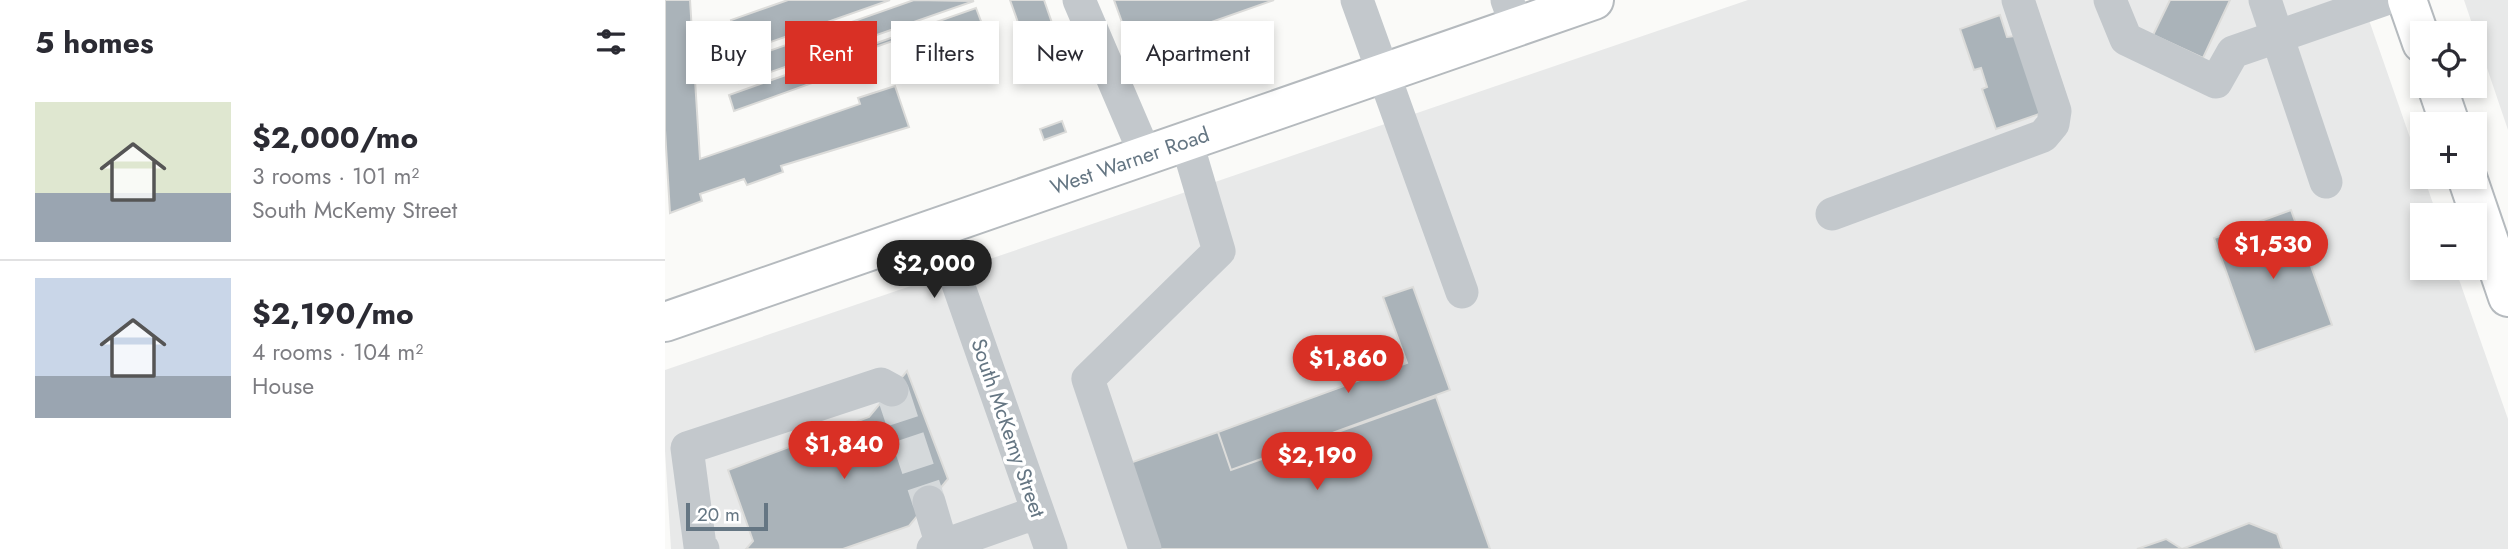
<!DOCTYPE html>
<meta charset="utf-8">
<style>
:root{--surface:#fff;--page:#f7f7f7;--text:#2b2b33;--muted:#7c7c81;--line:#e1e1e2;--accent:#d93025}
body{margin:0;font-family:Jost,sans-serif;background:var(--page);color:var(--text);height:100vh;display:flex;flex-direction:column;font-size:26px;white-space:nowrap}
*{box-sizing:border-box;margin:0}
p{font-size:23px;color:var(--muted)}
.icon{flex:none;width:38px;height:38px;fill:none;stroke:currentColor;stroke-width:2;stroke-linecap:round;stroke-linejoin:round}
.map{position:relative;flex:1;overflow:hidden}
.sheet{display:flex;flex-direction:column;background:var(--surface);width:665px}
.sheet>*{flex:none}
.guide{position:absolute;left:21px;top:21px;width:665px;height:63px;display:flex;gap:14px}
.tools{position:absolute;left:1745px;top:21px;display:grid;gap:14px}
.tools a{display:grid;place-items:center;width:77px;height:77px;border-radius:0px;background:var(--surface);box-shadow:0 4px 10px #0003;font-size:35px}
.scale{position:absolute;left:21px;bottom:18px;width:82px;box-sizing:border-box;padding-left:7px;border:4px solid #657683;border-top:0;font-size:19px;line-height:24px;white-space:nowrap;color:#657683;-webkit-text-stroke:5px #fff;paint-order:stroke}
.price{position:absolute;translate:-50% -60px;padding:0 16px;border-radius:24px;background:var(--accent);color:#fff;font-size:23px;line-height:46px;filter:drop-shadow(0 2px 4px #0008)}
.price::after{content:'';position:absolute;left:50%;top:42px;width:21px;height:16px;margin-left:-10px;background:inherit;clip-path:polygon(0 0,100% 0,50% 100%)}
.price.active{background:#222;color:#fff}
ul{padding:0;list-style:none}
li{display:flex;align-items:center;gap:21px;height:175px;padding:0 35px}
li+li{border-top:2px solid var(--line)}
li span{display:grid;place-items:center;flex:none;width:196px;height:140px;border-radius:0px;color:#555}
li>.icon{margin-inline-start:auto}
span .icon{width:84px;height:84px;fill:#fffc;stroke-width:1}
li b{font-size:30px}
h2{display:flex;justify-content:space-between;align-items:center;height:84px;padding:0 35px;font-size:30px}
.chip{padding:0 24px;border-radius:0px;background:var(--surface);box-shadow:0 4px 10px #0003;font-size:24px;line-height:63px}
.chip.active{background:var(--accent);color:#fff}
main{display:flex;flex:1;min-height:0}
.map>svg:first-child{display:block}
.built{fill:#e8e9e9}
.building{fill:#aab3b9;stroke:#dcdcda;stroke-width:2}
.lines{fill:none;stroke-linecap:round;stroke-linejoin:round}
.minor-tunnel{stroke:#d5d9db;stroke-width:33;stroke-dasharray:33 17;stroke-linecap:butt}
.major-casing{stroke:#b5babe;stroke-width:42}
.minor{stroke:#c3c8cc;stroke-width:33}
.major{stroke:#fff;stroke-width:38}
.labels{text-anchor:middle;stroke-width:7;stroke-linejoin:round;paint-order:stroke}
.street-label{font-size:21px;fill:#657683;stroke:#fff}
</style>
<main>
<section class="sheet">
<h2>5 homes<svg class="icon" aria-label="filters" viewBox="0 0 24 24"><path d="M4 7h16M4 17h16"/><circle cx="9" cy="7" r="2"/><circle cx="15" cy="17" r="2"/></svg></h2>
<ul>
<li><span style="background:linear-gradient(#dfe7d0 65%,#9aa5b1 0)"><svg class="icon" aria-label="home" viewBox="0 0 24 24"><path d="M3 11l9-7 9 7M6 9v11h12V9"/></svg></span><div><b>$2,000/mo</b><p>3 rooms · 101 m²</p><p>South McKemy Street</p></div></li>
<li><span style="background:linear-gradient(#c9d6e8 70%,#9aa5b1 0)"><svg class="icon" aria-label="home" viewBox="0 0 24 24"><path d="M3 11l9-7 9 7M6 9v11h12V9"/></svg></span><div><b>$2,190/mo</b><p>4 rooms · 104 m²</p><p>House</p></div></li>
</ul>
</section>
<div class="map">
<svg width="1843" height="549" viewBox="0 0 1843 549">
<rect width="100%" height="100%" fill="#fafaf8"/>
<path class="built" d="M1083 0H1697L1772 215H1757V268H1790L1843 419V549H6L0 451V370Z
M1799 0H1843V130Z"/>
<path class="building" d="M0 0H25L35 159 195 104 193 98 230 86 244 127 116 166 118 172 82 185 79 179 35 194 37 201 5 213 0 130Z
M123 0H225L77 52 66 20Z
M249 0 309 1 74 83 67 64Z
M345 0H379L402 66 372 76Z
M449 0H609L467 50Z
M1505 0H1565L1538 58 1488 35Z
M311 8 317 24 275 39 270 26 145 70 150 82 69 111 64 95Z
M1335 15 1342 37 1350 36 1377 113 1331 129 1317 89 1322 87 1316 68 1309 70 1295 29Z
M397 121 401 132 379 140 375 129Z
M1626 210 1667 325 1590 352 1549 238Z
M748 287 785 390 566 470 553 432 742 363 718 297Z
M242 371 283 479 244 526 178 549H81L88 541 63 470 204 417Z
M771 397 825 549H492L462 464 553 432 566 470Z
M1584 523 1612 534 1617 549H1517Z
M1501 539 1517 549H1472Z"/>
<g class="lines">
<path class="minor-tunnel" d="M227 390 264 502"/>
<g class="major-casing">
<g id="major">
<path d="M1742 0 1757 43"/>
<path d="M1772 86 1785 124"/>
<path d="M1802 177 1843 297"/>
<path id="s1" d="M0 322 929 0"/>
</g>
</g>
<path class="minor" d="M414 0 480 154
M692 0 797 292
M842 0 852 27
M1445 0 1461 39 1551 82 1568 52 1718 0
M1600 0 1661 182
M1167 214 1378 136 1388 124 1390 111 1353 0
M273 227 386 549
M264 502 277 546
M38 549 35 546 22 448 216 384 227 390
M268 549 373 512
M480 549 423 379 554 251 521 140"/>
<use href="#major" class="major"/>
</g>
<g class="labels">
<g class="street-label">
<text dy="7" stroke="none"><textPath href="#s1" startOffset="492">West Warner Road</textPath></text>
<text transform="translate(343 428) rotate(71)" y="7">South McKemy Street</text>
</g>
</g>
</svg>
<div class="tools">
<a><svg class="icon" aria-label="locate" viewBox="0 0 24 24"><circle cx="12" cy="12" r="6"/><path d="M12 2v4M12 18v4M2 12h4M18 12h4"/></svg></a>
<a>+</a>
<a>−</a>
</div>
<div class="scale">20 m</div>
<b class="price" style="left:1608px;top:281px">$1,530</b>
<b class="price active" style="left:269px;top:300px">$2,000</b>
<b class="price" style="left:683px;top:395px">$1,860</b>
<b class="price" style="left:179px;top:481px">$1,840</b>
<b class="price" style="left:652px;top:492px">$2,190</b>
<div class="guide">
<a class="chip">Buy</a>
<a class="chip active">Rent</a>
<a class="chip">Filters</a>
<a class="chip">New</a>
<a class="chip">Apartment</a>
</div>
</div>
</main>
